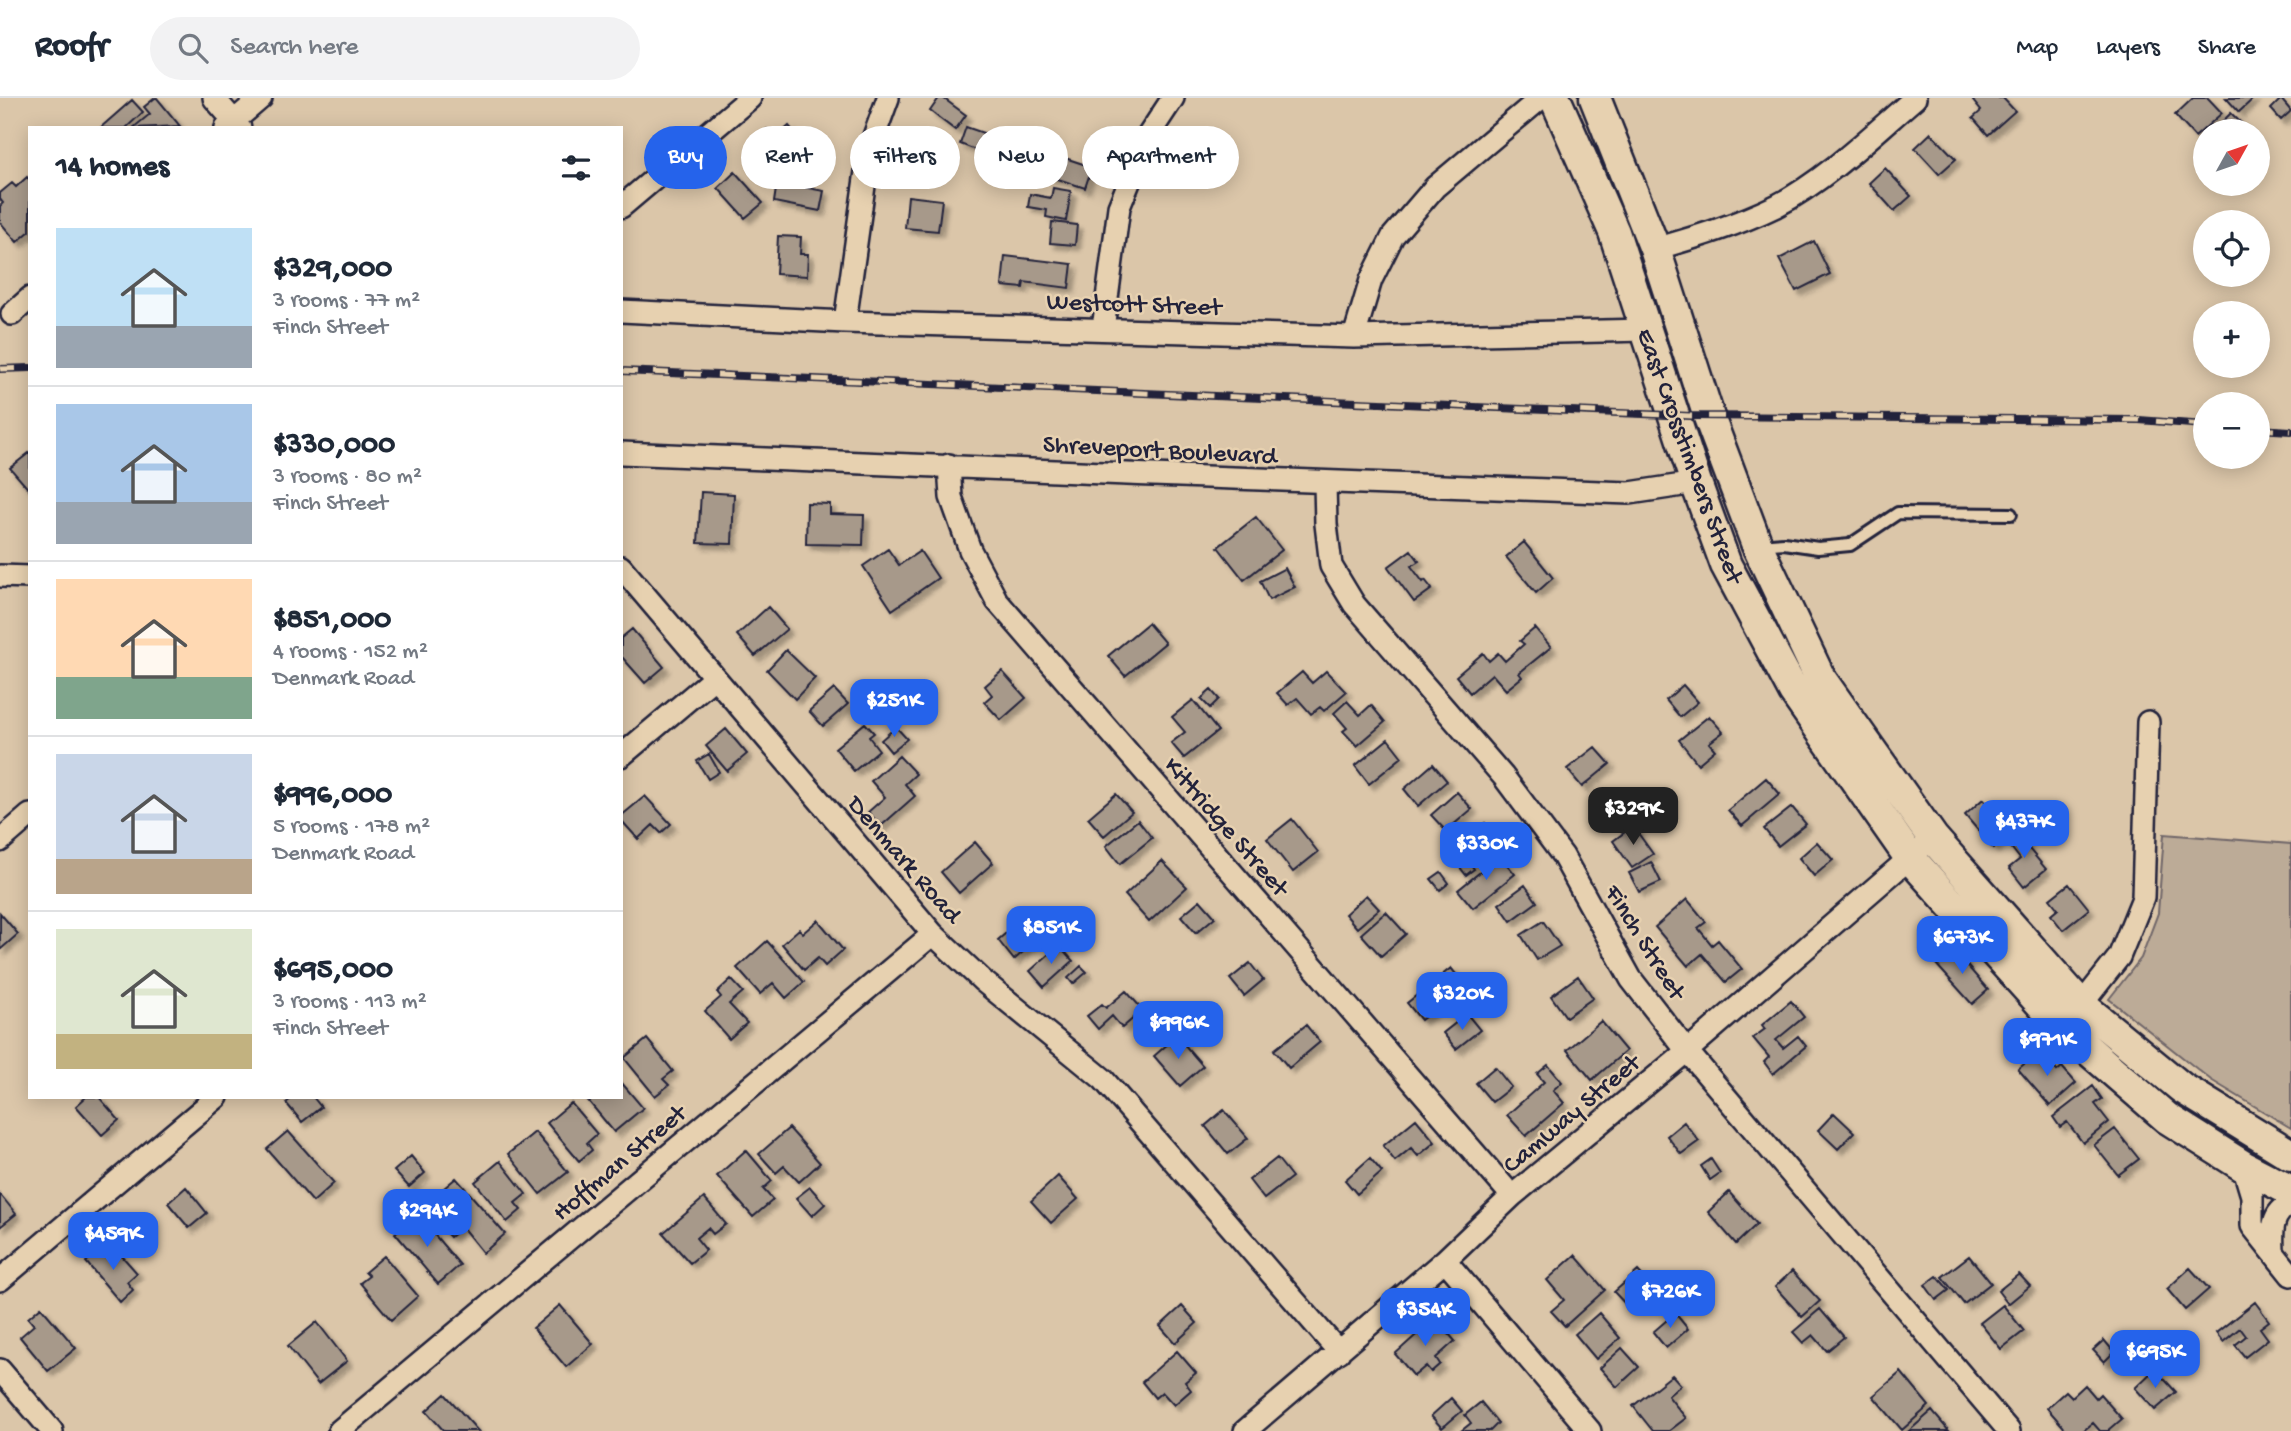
<!DOCTYPE html>
<meta charset="utf-8">
<style>
:root{--surface:#fff;--page:#f2f2f3;--text:#1f2937;--muted:#747a83;--line:#e0e1e3;--accent:#2563eb}
body{margin:0;font-family:"Gochi Hand",sans-serif;background:var(--page);color:var(--text);height:100vh;display:flex;flex-direction:column;font-size:26px;white-space:nowrap}
*{box-sizing:border-box;margin:0}
p{font-size:23px;color:var(--muted)}
.icon{flex:none;width:38px;height:38px;fill:none;stroke:currentColor;stroke-width:2;stroke-linecap:round;stroke-linejoin:round}
.map{position:relative;flex:1;overflow:hidden}
.side{position:absolute;left:28px;top:28px;width:595px;height:973px;display:flex;flex-direction:column;background:var(--surface);border-radius:0px;box-shadow:0 4px 18px #0003}
.side>*{flex:none}
.hud{position:absolute;left:644px;top:28px;width:665px;height:63px;display:flex;gap:14px}
.needle{width:46px;rotate:50deg}
.controls{position:absolute;left:2193px;top:21px;display:grid;gap:14px}
.controls a{display:grid;place-items:center;width:77px;height:77px;border-radius:50%;background:var(--surface);box-shadow:0 4px 18px #0003;font-size:35px}
.price{position:absolute;translate:-50% -60px;padding:0 16px;border-radius:14px;background:var(--accent);color:#fff;font-size:23px;line-height:46px;filter:drop-shadow(0 2px 4px #0008)}
.price::after{content:'';position:absolute;left:50%;top:42px;width:21px;height:16px;margin-left:-10px;background:inherit;clip-path:polygon(0 0,100% 0,50% 100%)}
.price.active{background:#222;color:#fff}
ul{padding:0;list-style:none}
li{display:flex;align-items:center;gap:21px;height:175px;padding:0 28px}
li+li{border-top:2px solid var(--line)}
li span{display:grid;place-items:center;flex:none;width:196px;height:140px;border-radius:0px;color:#555}
li>.icon{margin-inline-start:auto}
span .icon{width:84px;height:84px;fill:#fffc;stroke-width:1}
li b{font-size:30px}
h2{display:flex;justify-content:space-between;align-items:center;height:84px;padding:0 28px;font-size:30px}
.pill{padding:0 24px;border-radius:32px;background:var(--surface);box-shadow:0 4px 18px #0003;font-size:24px;line-height:63px}
.pill.active{background:var(--accent);color:#fff}
header{display:flex;align-items:center;gap:42px;box-sizing:border-box;height:98px;padding:0 35px;background:var(--surface);border-bottom:2px solid var(--line)}
header strong{font-size:33px}
nav{display:flex;gap:38px;margin-inline-start:auto;font-size:24px}
.search{width:490px;height:63px;background:var(--page);display:flex;align-items:center;gap:18px;box-sizing:border-box;padding:0 24px;border-radius:38px;color:var(--muted);font-size:26px}
.map>svg:first-child{display:block}
.green{fill:#bcab97;stroke:#6f6669;stroke-width:2}
.building{fill:#a7998a;stroke:#22223b;stroke-width:2;filter:url(#shadow)}
.lines{fill:none;stroke-linecap:round;stroke-linejoin:round}
.service-casing{stroke:#22223b;stroke-width:16}
.minor-casing{stroke:#22223b;stroke-width:26}
.secondary-casing{stroke:#22223b;stroke-width:35}
.service{stroke:#e7d1b0;stroke-width:10}
.minor{stroke:#e7d1b0;stroke-width:21}
.secondary{stroke:#e7d1b0;stroke-width:30}
.rail-casing{stroke:#22223b;stroke-width:8}
.rail{stroke:#e7d1b0;stroke-width:5;stroke-dasharray:16;stroke-linecap:butt}
.labels{text-anchor:middle;stroke-width:5;stroke-linejoin:round;paint-order:stroke}
.street-label{font-size:26px;fill:#22223b;stroke:#e7d1b0}
</style>
<header>
<strong>Roofr</strong>
<div class="search"><svg class="icon" aria-label="search" viewBox="0 0 24 24"><circle cx="10" cy="10" r="6"/><path d="M15 15l6 6"/></svg>Search here</div>
<nav><a>Map</a><a>Layers</a><a>Share</a></nav>
</header>
<div class="map">
<svg width="2291" height="1333" viewBox="0 0 2291 1333">
<defs>
<filter id="shadow"><feDropShadow dx="5" dy="5" stdDeviation="2" flood-color="#0004"/></filter>
</defs>
<rect width="100%" height="100%" fill="#dbc6a9"/>
<filter id="ink" filterUnits="userSpaceOnUse"><feTurbulence type="fractalNoise" baseFrequency=".0143" numOctaves="2"/><feDisplacementMap in="SourceGraphic" scale="14" xChannelSelector="R" yChannelSelector="G"/><feConvolveMatrix kernelMatrix="1 2 1 2 8 2 1 2 1" color-interpolation-filters="sRGB"/></filter>
<g filter="url(#ink)">
<path class="green" d="M2164 736 2291 746V1030L2211 982 2109 901 2141 860 2158 815Z"/>
<path class="building" d="M155 0H157L180 28 133 30 150 16 144 9Z
M939 0H943L966 17 955 32 930 13Z
M1976 0H2003L2015 13 1988 37 1973 20 1981 13 1973 3Z
M2193 0H2208L2222 15 2195 39 2175 17Z
M2226 0H2254L2239 14Z
M2281 1 2291 13 2281 22 2271 11Z
M132 2 143 14 126 30H100Z
M2231 15 2249 33H2232L2223 23Z
M789 28 823 67 810 78 803 69 795 76 782 61 766 75 751 57 764 46 757 39 767 31 775 40Z
M966 29 998 40 991 58 960 46Z
M1931 35 1956 61 1939 76 1915 50Z
M1022 51 1033 56 1028 69 1017 65Z
M1056 57 1092 69 1085 90 1049 78Z
M1885 70 1911 98 1894 113 1869 85Z
M735 74 763 105 745 120 718 90Z
M27 79 30 82V133L17 144 0 124V108L3 105 0 101V95L12 85 16 89Z
M777 84 824 93 820 113 774 104Z
M1053 90 1071 93 1066 123 1046 119 1047 112 1028 109 1030 96 1051 100Z
M908 98 942 102 938 133 905 130Z
M1052 124 1077 127 1075 147 1050 145Z
M778 138 801 139 800 156H808L807 178 776 176Z
M1814 143 1830 176 1796 193 1779 161Z
M1005 158 1072 166 1069 190 1024 184 1023 190 1002 188Z
M30 354V393L10 370Z
M701 394 734 396 732 446 698 445Z
M807 405 830 406V416L864 417 863 447 806 446Z
M1256 419 1282 452 1244 482 1218 449Z
M1524 444 1553 480 1536 495 1506 459Z
M888 451 899 467 920 453 938 480 892 512 863 468Z
M1411 452 1419 463 1411 468 1423 484 1425 482 1432 491 1414 504 1388 469Z
M1285 470 1295 489 1269 502 1260 483Z
M768 509 787 531 755 558 737 537Z
M1148 525 1165 545 1125 578 1108 558Z
M1535 530 1551 549 1519 575 1522 579 1506 592 1492 576 1470 595 1456 578 1483 555 1489 563 1498 555 1505 563 1524 546 1520 543Z
M632 531 664 569 645 585 621 558V540Z
M786 552 815 580 795 601 767 572Z
M1002 573 1026 600 1001 622 984 604 992 597 985 588Z
M1326 573 1346 594 1324 613 1320 609 1311 616 1297 600 1288 607 1277 595 1302 574 1312 585Z
M1683 587 1698 604 1680 619 1666 602Z
M834 591 848 606 823 628 809 613Z
M1211 592 1219 601 1210 610 1201 601Z
M1193 602 1218 633 1184 660 1171 645 1185 634 1172 619Z
M1347 603 1360 617 1371 607 1385 624 1357 648 1343 633 1347 630 1334 615Z
M1709 618 1723 634 1709 645 1715 652 1698 666 1679 642Z
M865 625 874 635 869 639 879 652 854 673 835 650Z
M896 629 907 641 891 654 881 642Z
M726 631 747 656 727 673 706 648Z
M1388 641 1402 659 1369 686 1355 668Z
M1595 649 1610 666 1582 689 1567 671Z
M709 656 719 674 708 681 697 663Z
M899 658 916 676 905 686 915 698 881 728 868 714 885 699 871 683Z
M1433 666 1447 683 1418 708 1404 691Z
M1766 680 1780 696 1742 728 1728 712Z
M1457 694 1472 711 1446 733 1431 717Z
M1116 696 1132 714 1104 738 1088 720Z
M645 698 671 726 661 735 653 727 638 741 621 722V718Z
M1983 701 2011 734 1993 750 1965 717Z
M1792 709 1806 726 1778 748 1764 731Z
M1292 721 1318 754 1293 774 1267 741Z
M1138 722 1152 740 1120 766 1106 748Z
M1485 725 1499 743 1470 765 1474 771 1466 777 1448 754Z
M1633 728 1653 756 1632 770 1613 743Z
M2019 732 2028 742 2024 745 2046 771 2024 789 2009 770 2020 761 2006 743Z
M975 744 993 765 959 795 941 774Z
M1817 744 1833 762 1814 778 1799 760Z
M1500 758 1515 776 1473 810 1458 792Z
M1162 763 1187 789 1149 824 1125 797Z
M1651 764 1661 784 1639 794 1629 775Z
M1441 774 1449 785 1440 792 1431 781Z
M2069 786 2089 811 2063 832 2051 817 2058 811 2050 801Z
M1525 787 1537 804 1511 823 1499 806Z
M1366 797 1379 811 1357 830 1345 816Z
M1687 801 1706 824 1698 830 1712 847 1718 842 1742 871 1726 884 1702 856 1688 868 1655 829Z
M1200 802 1215 819 1196 835 1181 818Z
M1386 814 1406 836 1381 858 1361 836Z
M0 815 18 836 0 852Z
M1028 816 1044 835 1014 862 998 842Z
M818 822 843 852 825 868 818 860 804 872 782 846 799 831 803 835Z
M1543 823 1560 848 1537 862 1521 837Z
M767 843 804 884 786 900 773 885 760 896 737 870Z
M1059 847 1073 863 1044 889 1030 873Z
M1952 850 1988 892 1972 906 1935 865Z
M1250 865 1263 882 1244 898 1230 881Z
M1081 868 1087 874 1073 886 1068 880Z
M1451 870 1465 887 1421 922 1407 905Z
M1578 878 1593 900 1566 919 1551 898Z
M731 881 743 894 729 906 747 925 729 941 705 913 721 899 717 894Z
M1126 893 1143 912 1122 930 1112 918 1098 931 1087 918 1102 906 1106 910Z
M1791 903 1804 919 1776 942 1783 950 1798 938 1806 948 1773 976 1764 964 1769 959 1753 940 1765 931 1762 927Z
M1467 916 1480 932 1456 951 1443 935Z
M1601 923 1626 953 1592 982 1567 952Z
M1306 927 1320 944 1289 970 1274 952Z
M1177 938 1203 968 1180 988 1154 958Z
M647 941 673 973 663 981 669 987 655 998 624 960Z
M2040 953 2057 973 2062 969 2076 985 2050 1008 2018 971Z
M1548 967 1562 984 1553 992 1564 1005 1526 1038 1507 1017 1544 984 1537 976Z
M1495 969 1511 989 1492 1004 1476 985Z
M621 984 643 1010 614 1034 585 999H621Z
M2093 988 2102 1001 2095 1006 2109 1024 2083 1045 2067 1024 2060 1029 2053 1019Z
M86 999H99L119 1022 102 1037 76 1008Z
M293 999H313L321 1009 302 1024 286 1005Z
M571 1005 597 1036 587 1045 592 1052 579 1063 547 1025Z
M1224 1012 1248 1040 1228 1056 1205 1028Z
M1834 1015 1854 1034 1838 1051 1818 1032Z
M1416 1021 1435 1044 1418 1058 1411 1050 1395 1063 1383 1048Z
M1684 1024 1699 1043 1681 1056 1667 1038Z
M789 1030 820 1065 799 1084 784 1068 776 1075 759 1056Z
M2115 1031 2139 1061 2118 1077 2094 1047Z
M288 1033 334 1085 313 1104 267 1051Z
M535 1034 568 1074 540 1096 508 1056Z
M746 1052 772 1083 763 1091 773 1102 753 1119 717 1078Z
M411 1058 425 1075 409 1089 394 1073Z
M1277 1060 1292 1079 1264 1101 1249 1082Z
M1370 1060 1382 1074 1357 1096 1345 1082Z
M1711 1061 1720 1075 1710 1082 1701 1068Z
M500 1063 526 1096 515 1105 521 1112 507 1124 475 1084Z
M1058 1078 1078 1101 1051 1125 1031 1103Z
M456 1080 505 1136 483 1155 462 1129 450 1139 437 1125 452 1112 443 1102 450 1096 444 1090Z
M186 1089 207 1115 189 1130 168 1105Z
M810 1089 825 1106 812 1118 796 1100Z
M1729 1094 1757 1126 1736 1146 1708 1114Z
M0 1096 16 1116 0 1129Z
M704 1100 726 1126 713 1136 708 1130 696 1140 706 1152 690 1165 663 1135Z
M417 1116 460 1167 438 1186 395 1135Z
M114 1149 137 1175 127 1184 133 1192 120 1204 86 1164 99 1152 104 1158Z
M1575 1157 1605 1192 1565 1228 1551 1213 1564 1202 1547 1182Z
M384 1158 418 1198 391 1222 360 1185 369 1178 365 1174Z
M1969 1158 1991 1185 1964 1206 1942 1179Z
M2190 1170 2209 1191 2185 1212 2167 1191Z
M1638 1173 1653 1189 1629 1210 1614 1194Z
M1792 1173 1820 1203 1802 1219 1775 1189Z
M2019 1176 2030 1188 2008 1206 1998 1193Z
M1937 1178 1949 1192 1936 1202 1925 1187Z
M2255 1204 2269 1223 2260 1230 2268 1241 2245 1259 2235 1247 2246 1238 2240 1230 2223 1244 2216 1235Z
M560 1207 593 1246 566 1269 533 1230Z
M2003 1207 2024 1233 2001 1251 1980 1225Z
M1182 1208 1197 1225 1175 1245 1160 1228Z
M41 1209 76 1250 48 1273 20 1239 34 1227 28 1220Z
M1820 1211 1844 1239 1827 1253 1813 1237 1803 1245 1793 1234Z
M1599 1215 1620 1240 1596 1261 1575 1236Z
M1675 1215 1688 1231 1666 1250 1653 1234Z
M1435 1220 1455 1243 1436 1260 1440 1266 1431 1274 1426 1268 1414 1278 1395 1256Z
M317 1224 347 1263 318 1286 288 1248Z
M2104 1242 2114 1254 2104 1264 2093 1252Z
M1622 1250 1639 1269 1617 1289 1600 1270Z
M1177 1253 1196 1275 1185 1284 1191 1292 1174 1307 1162 1294 1155 1300 1142 1284Z
M2155 1271 2176 1294 2155 1312 2135 1290Z
M1901 1274 1929 1308 1902 1332 1873 1298Z
M1672 1277 1681 1287 1668 1298 1686 1320 1669 1333H1653L1633 1308Z
M2085 1287 2096 1300 2100 1296 2122 1321 2108 1333H2100L2093 1325 2083 1333H2067L2047 1310 2066 1293 2072 1299Z
M445 1296 478 1333H444L426 1313Z
M1451 1300 1462 1313 1442 1330 1431 1318Z
M1481 1304 1498 1325 1490 1333H1461L1471 1325 1465 1317Z
M1932 1313 1949 1333H1909Z"/>
<g class="lines">
<g class="service-casing">
<path id="service" d="M1759 447 1784 445 1818 450 1850 447 1898 415 2011 416"/>
</g>
<g class="minor-casing">
<path id="minor" d="M214 0 240 30
M226 30 261 0
M621 109 750 0
M1655 151C1697 139 1737 127 1776 108 1826 82 1872 37 1915 0
M621 213 845 224 1354 239 1646 232
M12 216 30 200
M845 224 869 52 888 0
M1103 231 1119 109 1148 38 1173 0
M1354 239 1371 182 1393 138 1435 89 1541 0
M621 355C948 367 1274 384 1601 394L1630 395 1696 385
M949 367 951 399 970 452 997 503 1512 1098
M1325 386 1326 426 1331 468 1354 506 1503 678 1563 758 1631 881 1687 953 2009 1333
M621 469 933 836 983 883 1103 981 1339 1254
M0 478 30 479
M621 658 714 580
M0 743 30 717
M2074 916 2119 859 2143 800 2148 624
M2243 1068 2252 1098V1128L2291 1177
M2273 1152C2272 1134 2271 1114 2291 1106
M1445 1162 1590 1333
M0 1182 217 999
M0 1272 52 1333
M339 1333 933 836
M1245 1333 1445 1162 1512 1098 1687 953 1919 752"/>
</g>
<g class="secondary-casing">
<path id="secondary" d="M1555 0 1614 134 1696 385 1726 467 1794 594 1910 760 2062 929 2167 1020 2243 1068 2291 1093
M1595 0 1655 151 1709 319 1757 447 1820 580 1933 740 2081 907 2182 990 2291 1057"/>
</g>
<use href="#service" class="service"/>
<use href="#minor" class="minor"/>
<use href="#secondary" class="secondary"/>
<g class="rail-casing">
<path id="rail" d="M0 271 30 270
M621 273 1691 318 2139 322 2205 327
M2258 331 2291 333"/>
</g>
<use href="#rail" class="rail"/>
</g>
</g>
<g class="labels">
<g class="street-label">
<text transform="translate(1134 204) rotate(2)" y="9">Westcott Street</text>
<text transform="translate(1160 350) rotate(3)" y="9">Shreveport Boulevard</text>
<text transform="translate(1692 357) rotate(70)" y="9">East Crosstimbers Street</text>
<text transform="translate(1228 727) rotate(49)" y="9">Kittridge Street</text>
<text transform="translate(906 760) rotate(49)" y="9">Denmark Road</text>
<text transform="translate(1647 843) rotate(58)" y="9">Finch Street</text>
<text transform="translate(1570 1014) rotate(-40)" y="9">Camway Street</text>
<text transform="translate(618 1063) rotate(-40)" y="9">Hoffman Street</text>
</g>
</g>
</svg>
<div class="controls">
<a><svg class="needle" viewBox="-14 -14 28 28"><path d="M0-13l5 13h-10z" fill="#e53935"/><path d="M0 13l5-13h-10z" fill="#747a83"/></svg></a>
<a><svg class="icon" aria-label="locate" viewBox="0 0 24 24"><circle cx="12" cy="12" r="6"/><path d="M12 2v4M12 18v4M2 12h4M18 12h4"/></svg></a>
<a>+</a>
<a>−</a>
</div>
<b class="price" style="left:894px;top:641px">$251K</b>
<b class="price active" style="left:1633px;top:749px">$329K</b>
<b class="price" style="left:2024px;top:762px">$437K</b>
<b class="price" style="left:1486px;top:784px">$330K</b>
<b class="price" style="left:1051px;top:868px">$851K</b>
<b class="price" style="left:1962px;top:878px">$673K</b>
<b class="price" style="left:1462px;top:934px">$320K</b>
<b class="price" style="left:1178px;top:963px">$996K</b>
<b class="price" style="left:2047px;top:980px">$971K</b>
<b class="price" style="left:427px;top:1151px">$294K</b>
<b class="price" style="left:113px;top:1174px">$459K</b>
<b class="price" style="left:1670px;top:1232px">$726K</b>
<b class="price" style="left:1425px;top:1250px">$354K</b>
<b class="price" style="left:2155px;top:1292px">$695K</b>
<div class="hud">
<a class="pill active">Buy</a>
<a class="pill">Rent</a>
<a class="pill">Filters</a>
<a class="pill">New</a>
<a class="pill">Apartment</a>
</div>
<section class="side">
<h2>14 homes<svg class="icon" aria-label="filters" viewBox="0 0 24 24"><path d="M4 7h16M4 17h16"/><circle cx="9" cy="7" r="2"/><circle cx="15" cy="17" r="2"/></svg></h2>
<ul>
<li><span style="background:linear-gradient(#bfe0f5 70%,#9aa5b1 0)"><svg class="icon" aria-label="home" viewBox="0 0 24 24"><path d="M3 11l9-7 9 7M6 9v11h12V9"/></svg></span><div><b>$329,000</b><p>3 rooms · 77 m²</p><p>Finch Street</p></div></li>
<li><span style="background:linear-gradient(#a9c7e8 70%,#9aa5b1 0)"><svg class="icon" aria-label="home" viewBox="0 0 24 24"><path d="M3 11l9-7 9 7M6 9v11h12V9"/></svg></span><div><b>$330,000</b><p>3 rooms · 80 m²</p><p>Finch Street</p></div></li>
<li><span style="background:linear-gradient(#ffd9b3 70%,#7fa58c 0)"><svg class="icon" aria-label="home" viewBox="0 0 24 24"><path d="M3 11l9-7 9 7M6 9v11h12V9"/></svg></span><div><b>$851,000</b><p>4 rooms · 152 m²</p><p>Denmark Road</p></div></li>
<li><span style="background:linear-gradient(#c9d6e8 75%,#b9a48a 0)"><svg class="icon" aria-label="home" viewBox="0 0 24 24"><path d="M3 11l9-7 9 7M6 9v11h12V9"/></svg></span><div><b>$996,000</b><p>5 rooms · 178 m²</p><p>Denmark Road</p></div></li>
<li><span style="background:linear-gradient(#dfe7d0 75%,#c2b280 0)"><svg class="icon" aria-label="home" viewBox="0 0 24 24"><path d="M3 11l9-7 9 7M6 9v11h12V9"/></svg></span><div><b>$695,000</b><p>3 rooms · 113 m²</p><p>Finch Street</p></div></li>
</ul>
</section>
</div>
